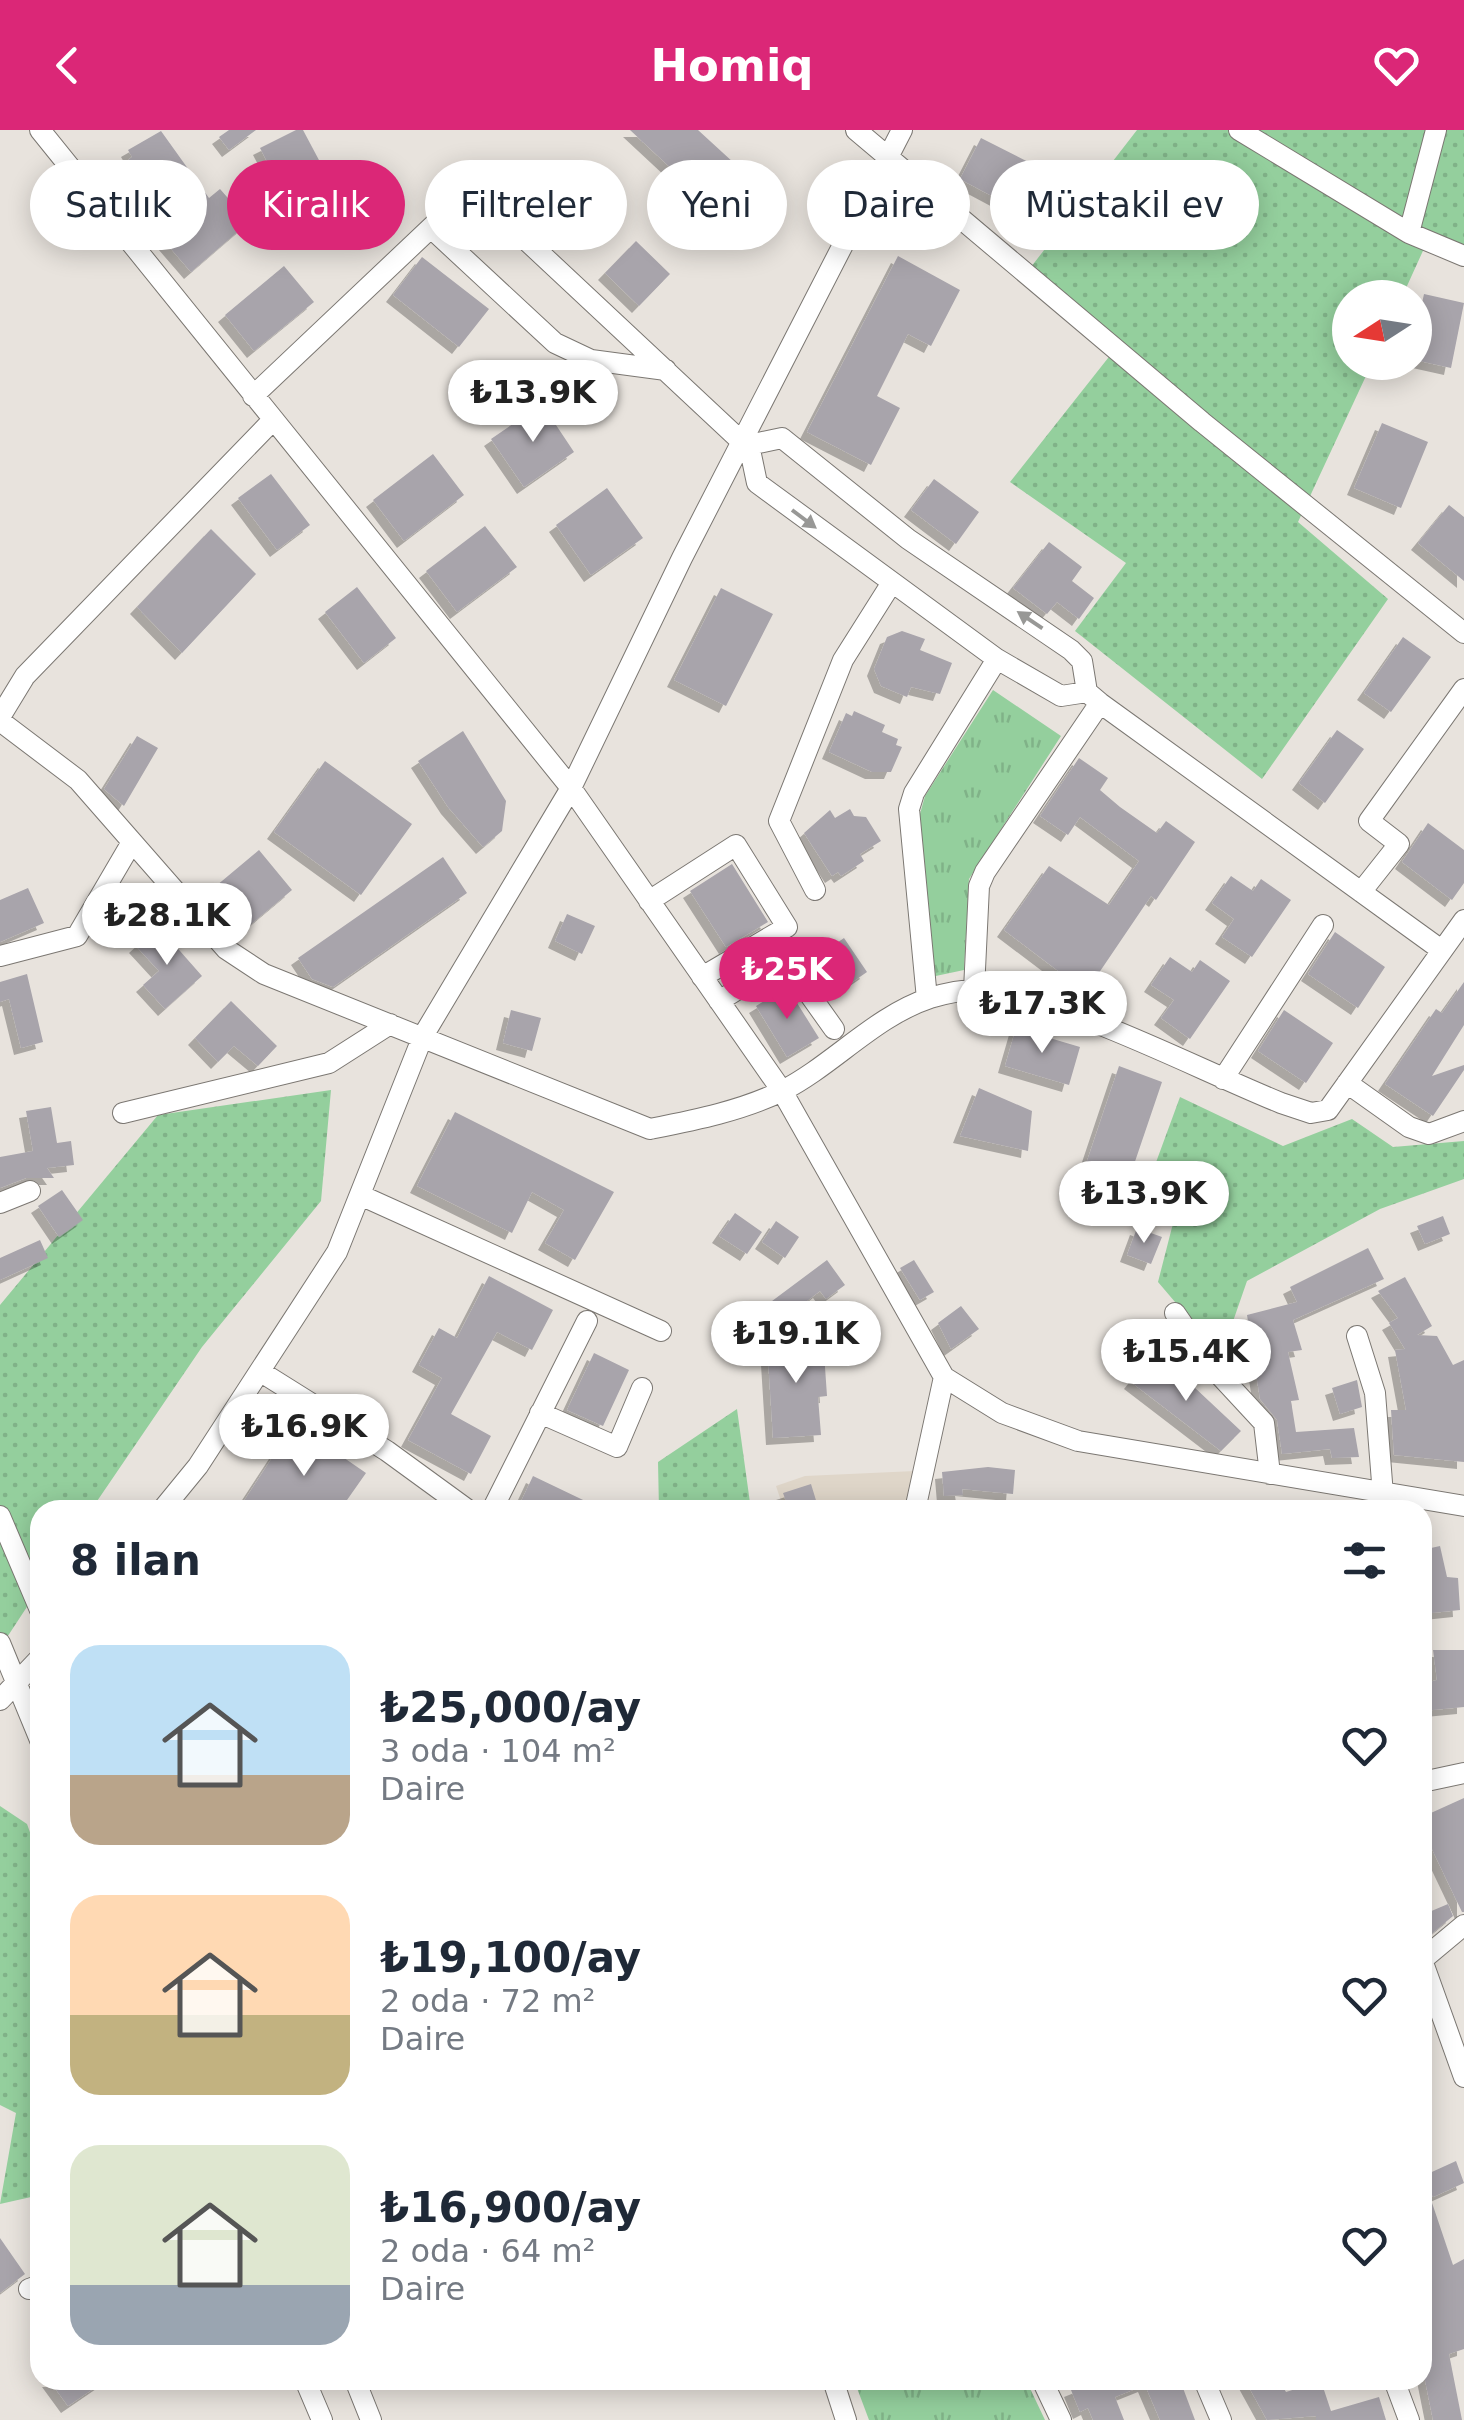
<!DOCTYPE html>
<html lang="tr">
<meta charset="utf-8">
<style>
:root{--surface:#fff;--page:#f6f6f7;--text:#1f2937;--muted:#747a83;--accent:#db2777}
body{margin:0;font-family:"DejaVu Sans",sans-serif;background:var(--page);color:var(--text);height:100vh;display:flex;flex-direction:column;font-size:38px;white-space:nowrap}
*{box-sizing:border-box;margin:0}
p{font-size:32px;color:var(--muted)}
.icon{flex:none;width:55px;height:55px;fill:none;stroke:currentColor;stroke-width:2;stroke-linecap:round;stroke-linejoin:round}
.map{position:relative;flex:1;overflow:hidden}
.drawer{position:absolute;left:30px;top:1370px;width:1402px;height:890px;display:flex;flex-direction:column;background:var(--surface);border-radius:30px;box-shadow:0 5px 25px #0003}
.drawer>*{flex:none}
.top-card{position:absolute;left:30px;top:30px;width:1405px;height:90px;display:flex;gap:20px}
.needle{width:65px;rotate:258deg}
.controls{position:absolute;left:1332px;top:150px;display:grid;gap:20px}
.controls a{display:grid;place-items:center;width:100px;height:100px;border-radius:50%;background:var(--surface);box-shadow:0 5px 25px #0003;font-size:50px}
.price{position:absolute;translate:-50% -85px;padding:0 22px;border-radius:35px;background:#fff;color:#222;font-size:32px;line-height:65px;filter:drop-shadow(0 2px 5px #0008)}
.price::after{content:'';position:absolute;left:50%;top:60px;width:30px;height:22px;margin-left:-15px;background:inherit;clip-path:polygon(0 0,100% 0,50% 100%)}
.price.selected{background:var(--accent);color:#fff}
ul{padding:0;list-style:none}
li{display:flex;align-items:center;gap:30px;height:250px;padding:0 40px}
li span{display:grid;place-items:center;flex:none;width:280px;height:200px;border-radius:30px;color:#555}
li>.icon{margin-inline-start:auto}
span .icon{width:120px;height:120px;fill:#fffc;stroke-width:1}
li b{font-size:42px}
h2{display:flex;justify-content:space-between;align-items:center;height:120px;padding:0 40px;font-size:42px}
.chip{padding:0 35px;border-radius:45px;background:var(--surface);box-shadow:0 5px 25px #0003;font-size:35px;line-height:90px}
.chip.selected{background:var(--accent);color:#fff}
header{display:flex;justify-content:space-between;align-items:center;height:130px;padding:0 40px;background:var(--accent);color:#fff;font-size:45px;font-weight:700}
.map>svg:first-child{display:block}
.built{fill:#dfd6c9}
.grass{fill:url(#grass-dots)}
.park{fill:url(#park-tufts)}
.building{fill:#a8a4ab;filter:url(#shadow)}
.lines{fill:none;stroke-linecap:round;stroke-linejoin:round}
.minor-casing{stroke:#7b7772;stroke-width:22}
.minor{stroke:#fff;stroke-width:20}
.oneway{fill:#989896}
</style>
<header><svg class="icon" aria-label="back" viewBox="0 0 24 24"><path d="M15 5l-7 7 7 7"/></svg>Homiq<svg class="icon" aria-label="heart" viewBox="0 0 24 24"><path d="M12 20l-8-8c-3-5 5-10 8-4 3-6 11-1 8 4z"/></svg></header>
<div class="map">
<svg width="1464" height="2290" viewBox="0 0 1464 2290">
<defs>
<pattern id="grass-dots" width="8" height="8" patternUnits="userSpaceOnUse" patternTransform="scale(2.5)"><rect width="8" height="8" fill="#94cf9d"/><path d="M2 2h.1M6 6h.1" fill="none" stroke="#80b288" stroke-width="1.8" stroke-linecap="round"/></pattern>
<pattern id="park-tufts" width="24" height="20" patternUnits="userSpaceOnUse" patternTransform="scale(2.5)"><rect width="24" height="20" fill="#94cf9d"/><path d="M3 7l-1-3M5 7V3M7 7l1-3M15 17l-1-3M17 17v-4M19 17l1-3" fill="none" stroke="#80b288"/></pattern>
<filter id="shadow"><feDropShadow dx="-7" dy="7" stdDeviation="0" flood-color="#0004"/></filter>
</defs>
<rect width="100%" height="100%" fill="#e8e3dd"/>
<path class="built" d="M915 1341 910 1380H784L776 1356 805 1346Z"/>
<path class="grass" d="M1137 0H1464V130L1427 112 1402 167 1350 168V232L1372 233 1298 392 1388 469 1262 649 1075 501 1126 433 1010 352 1112 223 1024 146Z
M331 960 321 1071 202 1217 91 1380H40V1457L0 1518V1175L158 985Z
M1180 967 1283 1016 1352 989 1393 1017 1464 1011V1049L1380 1079 1247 1151 1221 1226 1158 1152 1180 1066 1144 1065Z
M737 1279 751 1380H659L658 1332Z
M0 1676 27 1694 40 1730V2065L0 2074 16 1983 0 1975Z"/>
<path class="park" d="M993 560 1061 606 969 749 964 840 931 847 918 691 925 666Z
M854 2250H1026L1045 2290H869Z"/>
<path class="building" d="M229 0H256L229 20 219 7Z
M296 0H303L337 64 295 85 260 18Z
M630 0H698L734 33 702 67Z
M161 1 209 68 220 59 249 92 191 142 159 105 176 90 128 30 132 27 128 20Z
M981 8 1042 39 1020 81 960 49Z
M636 111 670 144 639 176 605 143Z
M898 126 960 160 931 216 908 204 877 266 900 278 871 335 807 302Z
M422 127 489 179 459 217 393 165Z
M284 136 314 172 254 221 225 185Z
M1424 164 1464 173 1451 238 1415 230V204Z
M542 274 574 322 524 357 491 309Z
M1382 293 1428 312 1401 378 1354 358Z
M433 324 464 365 404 411 373 370Z
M271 344 310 395 277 420 238 368Z
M934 349 979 382 956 414 911 380Z
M607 358 643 408 591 445 556 395Z
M1449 375 1464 387V451L1418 413Z
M485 396 517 437 457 482 426 441Z
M211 399 256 444 182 523 137 477Z
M1049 412 1082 437 1072 451 1094 468 1079 489 1057 472 1047 484 1013 458Z
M357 457 396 508 364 533 325 482Z
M721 458 773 484 726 576 674 550Z
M902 501 925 509 920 520 952 533 940 564 911 557 907 567 881 556 874 539 887 507Z
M1403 507 1431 527 1391 582 1364 563Z
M854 581 885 595 882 602 898 609 896 615 902 617 891 642H872L829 622 846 583 852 586Z
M1337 600 1364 619 1325 673 1299 653Z
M463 601 506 671 502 701 483 717 448 677 418 631Z
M137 606 158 618 124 676 104 659Z
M1079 628 1108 648 1100 660 1120 677 1157 703 1166 691 1195 712 1156 770 1151 766 1086 862 1004 800 1049 736 1109 775 1139 731 1080 687 1068 705 1040 686Z
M325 631 412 694 361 765 274 702Z
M850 679 854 686 866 687 881 711 860 724 864 731 841 746 838 742 832 746 804 703 830 680 835 688Z
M1428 693 1464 720V753L1452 770 1402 732Z
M259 720 292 760 249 796 216 756Z
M443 727 467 763 333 857 312 849 298 828Z
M732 734 768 792 726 817 690 761Z
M1231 746 1253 761 1261 749 1291 770 1252 827 1222 807 1234 789 1212 773Z
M28 758 44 793 0 812V770Z
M567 784 595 796 582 824 555 811Z
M158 796 202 846 165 879 143 855 159 841 136 816Z
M1335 802 1385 837 1358 878 1308 844Z
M844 808 867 842 838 862 815 828Z
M1170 827 1192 842 1200 830 1230 851 1190 909 1161 888 1174 870 1151 855Z
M27 844 43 912 21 918 9 869 0 872V852Z
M1464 852V895L1432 946 1464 935V940L1433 986 1385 954 1436 879 1442 883Z
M787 857 819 908 787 927 756 876Z
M231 871 277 916 258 936 234 916 218 932 195 908Z
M511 880 541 888 532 921 503 913Z
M1284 880 1333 913 1306 953 1258 921Z
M1016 898 1080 917 1069 955 1005 936Z
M1119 936 1162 952 1126 1058 1083 1043Z
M979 958 1032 981 1028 1021 960 1006Z
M51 977 57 1013 71 1011 74 1035 47 1038 54 1048H26L0 1058V1027L33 1021 26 981Z
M455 982 614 1062 575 1130 545 1113 564 1080 532 1062 512 1103 417 1056Z
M62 1060 83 1090 59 1107 38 1076Z
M735 1083 762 1102 747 1124 719 1106Z
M1443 1086 1450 1104 1425 1114 1417 1096Z
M776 1091 799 1107 785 1128 762 1112Z
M1137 1098 1162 1107 1151 1134 1127 1125Z
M40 1110 48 1128 0 1150V1128Z
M1368 1118 1384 1149 1293 1190 1302 1220 1288 1222 1299 1270 1291 1271 1296 1302 1354 1298 1359 1327 1332 1328 1330 1319 1282 1324 1277 1290 1260 1269 1247 1185 1297 1172 1290 1157Z
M827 1130 845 1155 826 1169 820 1161 769 1200 756 1183Z
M914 1130 934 1162 920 1170 900 1138Z
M489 1146 553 1180 532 1220 497 1202 451 1284 491 1306 471 1344 408 1310 442 1248 419 1235 439 1198 457 1208Z
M1405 1147 1432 1196 1417 1205 1437 1206 1453 1235 1464 1230V1332L1394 1325 1391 1280H1406L1395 1220 1405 1219 1389 1193 1398 1188 1378 1161Z
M961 1176 979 1199 951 1219 938 1193Z
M823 1208 827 1266 818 1267 821 1305 773 1308 767 1212Z
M594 1223 629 1240 603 1296 567 1280Z
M1151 1227 1175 1246 1178 1242 1241 1301 1221 1321 1131 1252Z
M1357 1250 1362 1277 1340 1284 1332 1258Z
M291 1299 318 1317 321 1312 366 1343 340 1380H238Z
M988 1337 1015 1340 1013 1364 962 1359 963 1365 944 1366 942 1342Z
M533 1346 604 1380H517Z
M811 1354 819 1380H789L783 1363Z
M1440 1416 1447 1447 1458 1448 1460 1480 1422 1484V1420Z
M1433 1520H1464V1577L1422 1581V1554L1437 1550Z
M1464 1668V1782H1462L1422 1698V1687Z
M1448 1774 1453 1786 1430 1805 1422 1785Z
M1456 2031 1464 2053 1433 2067 1423 2046Z
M1428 2061 1453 2135 1464 2129V2219L1449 2224 1462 2290H1433L1422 2235V2062Z
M0 2108 25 2144 0 2163Z
M49 2250H106L68 2276Z
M1096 2250H1180L1195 2290H1160L1145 2255 1115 2267 1124 2290H1093L1088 2278 1080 2282 1071 2260Z
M1245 2250H1279L1286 2262 1321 2251 1331 2281 1379 2267 1386 2290H1316V2286L1267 2290Z"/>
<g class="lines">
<g class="minor-casing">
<path id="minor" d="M40 0 571 658 782 961 944 1247 1002 1283 1078 1311 1464 1376
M856 0 1202 292 1464 503
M1239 0 1409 103
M1436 0 1409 103 1464 126
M431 98 555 213 591 230 666 240
M253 266 439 90 464 78 496 82 742 312 749 315 782 308 908 409 1071 520 1082 531 1087 562 1100 573 1440 819
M749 315 757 353 997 529 1061 566 1087 562
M0 587 25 546 273 290
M0 591 78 650 226 819 264 844 650 999C695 990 741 981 782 961 833 935 875 886 930 868 950 862 970 858 990 861 1080 877 1195 938 1281 973L1311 983 1328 980 1464 790
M815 760 779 691 843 530 891 454
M1361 762 1399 714 1369 691 1464 559
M649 771 736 715 787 797 702 847
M0 826 77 806 132 712
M974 860 979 756 985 742 1100 573
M927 869 909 679 914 663 997 529
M719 871 785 830 834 899
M1223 949 1323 795
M1347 953 1409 997 1429 1004 1464 991
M123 983 329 933 390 894
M360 1065 661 1201
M0 1073 30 1061
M1175 1183 1213 1238 1264 1293 1270 1344
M1357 1206 1375 1263 1383 1365
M261 1242 387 1321 468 1380
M540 1283 617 1317 642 1258
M162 1380 198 1336 337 1122 423 906 571 658 682 428 902 0
M492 1380 587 1191
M915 1380 944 1247
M0 1386 40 1480
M0 1513 40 1610
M0 1570 40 1528
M1422 1652 1464 1643
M1422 1830 1464 1947
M1422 1830 1464 1795
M29 2159 40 2155
M305 2250 322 2290
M355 2250 371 2290
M833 2250 846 2290
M1042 2250 1061 2290
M1204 2250 1221 2290
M1394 2250 1409 2290"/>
</g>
<use href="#minor" class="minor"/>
</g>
<defs><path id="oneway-solid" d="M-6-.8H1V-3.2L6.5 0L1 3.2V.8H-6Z" transform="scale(2.5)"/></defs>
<g class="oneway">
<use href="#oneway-solid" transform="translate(804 389) rotate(37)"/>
<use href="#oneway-solid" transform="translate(1030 490) rotate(-146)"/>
</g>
</svg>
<div class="controls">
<a><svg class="needle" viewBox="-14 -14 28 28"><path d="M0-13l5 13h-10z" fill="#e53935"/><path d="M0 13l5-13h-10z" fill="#747a83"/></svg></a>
</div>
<b class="price" style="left:533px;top:315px">₺13.9K</b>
<b class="price" style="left:167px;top:838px">₺28.1K</b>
<b class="price selected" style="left:787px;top:892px">₺25K</b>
<b class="price" style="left:1042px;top:926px">₺17.3K</b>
<b class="price" style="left:1144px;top:1116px">₺13.9K</b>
<b class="price" style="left:796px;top:1256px">₺19.1K</b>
<b class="price" style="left:1186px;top:1274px">₺15.4K</b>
<b class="price" style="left:304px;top:1349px">₺16.9K</b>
<div class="top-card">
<a class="chip">Satılık</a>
<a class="chip selected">Kiralık</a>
<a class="chip">Filtreler</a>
<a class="chip">Yeni</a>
<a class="chip">Daire</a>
<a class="chip">Müstakil ev</a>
</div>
<section class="drawer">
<h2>8 ilan<svg class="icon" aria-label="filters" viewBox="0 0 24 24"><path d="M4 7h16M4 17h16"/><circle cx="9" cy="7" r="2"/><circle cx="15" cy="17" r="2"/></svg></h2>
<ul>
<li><span style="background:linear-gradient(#bfe0f5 65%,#b9a48a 0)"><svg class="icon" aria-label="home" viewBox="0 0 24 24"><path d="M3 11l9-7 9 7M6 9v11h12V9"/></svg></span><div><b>₺25,000/ay</b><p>3 oda · 104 m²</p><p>Daire</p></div><svg class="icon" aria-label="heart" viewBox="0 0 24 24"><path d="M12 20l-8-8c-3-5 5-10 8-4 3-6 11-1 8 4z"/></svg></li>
<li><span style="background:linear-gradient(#ffd9b3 60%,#c2b280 0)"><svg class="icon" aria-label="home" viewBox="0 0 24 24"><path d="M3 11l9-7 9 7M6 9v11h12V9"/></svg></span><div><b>₺19,100/ay</b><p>2 oda · 72 m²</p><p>Daire</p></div><svg class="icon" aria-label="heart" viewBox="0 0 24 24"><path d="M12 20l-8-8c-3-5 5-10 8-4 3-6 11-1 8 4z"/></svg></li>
<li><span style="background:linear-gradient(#dfe7d0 70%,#9aa5b1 0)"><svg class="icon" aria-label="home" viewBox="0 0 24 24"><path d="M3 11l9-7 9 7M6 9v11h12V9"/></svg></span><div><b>₺16,900/ay</b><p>2 oda · 64 m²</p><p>Daire</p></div><svg class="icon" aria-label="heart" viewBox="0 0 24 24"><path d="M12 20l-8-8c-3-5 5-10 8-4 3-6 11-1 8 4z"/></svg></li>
</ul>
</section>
</div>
